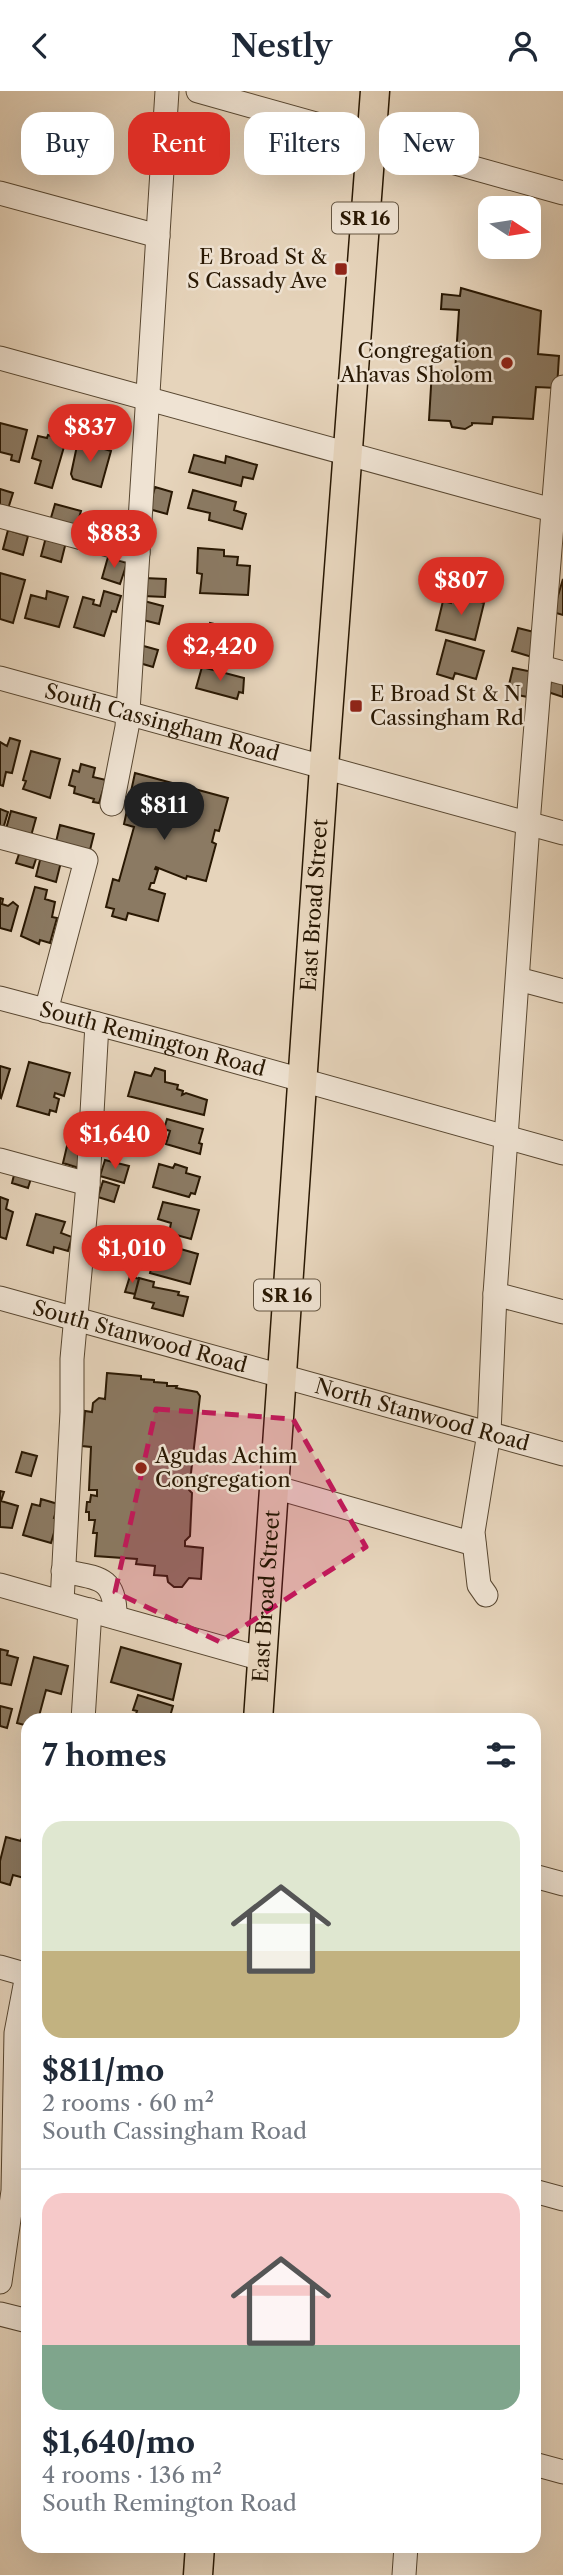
<!DOCTYPE html>
<meta charset="utf-8">
<style>
:root{--surface:#fff;--page:#f2f2f3;--text:#1f2937;--muted:#747a83;--line:#e0e1e3;--accent:#d93025}
body{margin:0;font-family:"Libre Caslon Text",serif;background:var(--page);color:var(--text);height:100vh;display:flex;flex-direction:column;font-size:26px;white-space:nowrap}
*{box-sizing:border-box;margin:0}
p{font-size:23px;color:var(--muted)}
.icon{flex:none;width:38px;height:38px;fill:none;stroke:currentColor;stroke-width:2;stroke-linecap:round;stroke-linejoin:round}
.map{position:relative;flex:1;overflow:hidden}
.drawer{position:absolute;left:21px;top:1622px;width:520px;height:840px;display:flex;flex-direction:column;background:var(--surface);border-radius:21px;box-shadow:0 7px 28px #0002}
.drawer>*{flex:none}
.guide{position:absolute;left:21px;top:21px;width:522px;height:63px;display:flex;gap:14px}
.needle{width:46px;rotate:102deg}
.controls{position:absolute;left:478px;top:105px;display:grid;gap:14px}
.controls a{display:grid;place-items:center;width:63px;height:63px;border-radius:14px;background:var(--surface);box-shadow:0 7px 28px #0002;font-size:35px}
.price{position:absolute;translate:-50% -60px;padding:0 16px;border-radius:24px;background:var(--accent);color:#fff;font-size:23px;line-height:46px;filter:drop-shadow(0 2px 4px #0008)}
.price::after{content:'';position:absolute;left:50%;top:42px;width:21px;height:16px;margin-left:-10px;background:inherit;clip-path:polygon(0 0,100% 0,50% 100%)}
.price.current{background:#222;color:#fff}
ul{padding:0;list-style:none}
li{display:grid;align-content:center;gap:14px;height:371px;padding:0 21px}
li+li{border-top:2px solid var(--line)}
li span{display:grid;place-items:center;height:217px;border-radius:21px;color:#555}
li>.icon{margin-inline-start:auto}
span .icon{width:126px;height:126px;fill:#fffc;stroke-width:1}
li b{font-size:30px}
h2{display:flex;justify-content:space-between;align-items:center;height:84px;padding:0 21px;font-size:30px}
.tag{padding:0 24px;border-radius:21px;background:var(--surface);box-shadow:0 7px 28px #0002;font-size:24px;line-height:63px}
.tag.current{background:var(--accent);color:#fff}
header{display:flex;justify-content:space-between;align-items:center;height:91px;padding:0 21px;background:var(--surface);font-size:32px;font-weight:600}
.map>svg:first-child{display:block}
.building{fill:#8b7a63;stroke:#291803;stroke-width:2}
.lines{fill:none;stroke-linecap:round;stroke-linejoin:round}
.minor-casing{stroke:#584731;stroke-width:25}
.major-casing{stroke:#291803;stroke-width:31}
.minor{stroke:#efe3d3;stroke-width:23}
.major{stroke:#e6d4bb;stroke-width:28}
.marked{fill:#c2185b;fill-opacity:0.2;stroke:#c2185b;stroke-width:5;stroke-dasharray:14 9;stroke-linejoin:round}
.poi-dot{fill:#8f2418;stroke:#efe3d3;stroke-width:2.5}
.labels{text-anchor:middle;stroke-width:5;stroke-linejoin:round;paint-order:stroke}
.shield{fill:#efe3d3;stroke:#645541;stroke-width:2}
.shield-label{font-size:19px;font-weight:bold;fill:#291803}
.poi-label{font-size:21px;fill:#291803;stroke:#efe3d3;text-anchor:end}
.street-label{font-size:21px;fill:#291803;stroke:#efe3d3}
</style>
<header><svg class="icon" aria-label="back" viewBox="0 0 24 24"><path d="M15 5l-7 7 7 7"/></svg>Nestly<svg class="icon" aria-label="person" viewBox="0 0 24 24"><circle cx="12" cy="8" r="4"/><path d="M4 21q1-7 8-7t8 7"/></svg></header>
<div class="map">
<svg width="563" height="2484" viewBox="0 0 563 2484">
<rect width="100%" height="100%" fill="#e6d4bb"/>
<filter id="stains"><feTurbulence type="fractalNoise" baseFrequency=".00286" numOctaves="4"/><feColorMatrix values="0 0 0 0 .2 0 0 0 0 .09 0 0 0 0 .02 0 0 0 .5 -.17"/></filter>
<radialGradient id="worn" r=".72"><stop offset=".6" stop-color="#630" stop-opacity="0"/><stop offset="1" stop-color="#630" stop-opacity=".3"/></radialGradient>
<path class="building" d="M461 197 541 220 538 263 559 265 557 297 536 296 533 328 493 326 492 333 472 332V334L465 338 452 336 450 330 429 329 432 279 455 281 459 219 441 218 442 203 460 205Z
M0 332 27 339 19 371 11 369 12 364 0 361Z
M48 344 66 349 52 397 35 392 41 370 32 367 38 345 47 347Z
M78 350 111 360 101 396 73 388 71 383Z
M194 364 225 372 226 365 257 374 253 388 243 386 241 395 189 381Z
M155 396 172 401 167 423 149 418Z
M0 398 13 402 8 418 0 416Z
M193 399 236 411 234 419 246 423 242 438 209 429 210 422 188 417Z
M55 413 81 420 76 437 50 430Z
M8 439 28 445 23 464 3 458Z
M46 446 66 451 61 471 41 465Z
M198 457 224 459V465L238 466 237 474 250 475 248 504 200 502 202 483 197 482Z
M108 466 127 472 120 493 102 487Z
M0 482 25 489 13 532 0 528Z
M144 487 166 488 165 506 143 505Z
M563 488V524L553 521Z
M47 500 68 506 59 536 25 527 31 504 46 508Z
M104 500 121 505 116 521 112 520 104 545 74 536 83 506 94 509 93 513 100 515Z
M453 504 484 512 475 549 436 539 443 510 451 512Z
M144 510 163 515 159 533 139 528Z
M210 532 252 542 248 560 241 558 239 566 228 564 227 569 214 566 216 557 200 553 203 538 208 539Z
M518 537 538 542 532 566 512 560Z
M446 549 484 560 476 588 455 582 453 588 437 583Z
M140 554 158 559 153 576 136 571Z
M202 576 244 587 243 602 239 601 237 608 196 597Z
M513 577 533 581 528 606 507 602Z
M553 584 563 587V606L548 601Z
M10 647 20 650 12 682 6 681 3 695 0 694V651L7 655Z
M31 660 60 668 50 707 23 698 26 690 23 689Z
M81 673 95 677 93 686 106 689 99 712 93 711 94 708 74 702 75 696 69 694 73 679 79 681Z
M135 682 228 707 219 740 215 739 212 751 216 753 206 790 187 785 186 788 156 776 155 778 158 779 154 792H151L149 798 165 803 158 830 128 822 126 829 112 825 114 818 106 816 113 788 119 790 134 736 124 733Z
M0 718 8 721 3 738 0 737Z
M11 720 36 727 31 745 6 738Z
M60 734 94 743 90 759 56 751Z
M21 757 38 762 33 777 16 772Z
M41 765 61 771 56 791 36 785Z
M35 796 47 799 45 808 55 811 52 826 57 827 50 852 40 849 39 853 21 845Z
M0 807 3 808 2 813 8 815 13 811 18 815 11 840 0 837Z
M29 971 70 982 64 1005 55 1002 54 1006 59 1008 56 1021 50 1019 49 1024 17 1015Z
M0 975 10 978 1 1007 0 1006Z
M155 977 165 980V991L178 994 177 998 183 1000 182 1004 186 1002 207 1009 204 1024 128 1005 135 981 151 985Z
M167 1028 203 1038 199 1052 202 1053 200 1063 166 1053 170 1040 164 1038Z
M67 1055 83 1060 79 1077 63 1072Z
M105 1069 129 1075 124 1092 100 1085Z
M159 1073 173 1077 175 1073 187 1077 186 1082 200 1086 195 1103 191 1102 189 1106 153 1096Z
M16 1076 33 1081 28 1097 12 1092Z
M103 1090 119 1095 114 1111 98 1106Z
M0 1106 8 1109 6 1118 13 1121 6 1148 0 1146Z
M163 1111 199 1119 191 1148 169 1142 171 1132 158 1128Z
M36 1123 65 1131 61 1142 72 1146 68 1160 54 1156 53 1162 27 1154Z
M99 1150 123 1156 119 1175 94 1169Z
M156 1151 198 1163 190 1193 150 1182 154 1166 160 1168 161 1162 154 1160Z
M130 1185 139 1188 135 1203 125 1201Z
M139 1187 154 1191 153 1196 179 1201 178 1204 188 1206 183 1225 152 1217 154 1212 134 1207Z
M107 1282 141 1285V1288L154 1289V1291L167 1292V1295H177L176 1297 197 1301 200 1305 189 1399 192 1402 190 1445 185 1450V1455L203 1457 201 1488 189 1487 182 1496H174L168 1491 167 1485 154 1484 155 1475 136 1473 137 1468 95 1465 97 1442H93L95 1429H89V1421H86L87 1411H90L91 1404 97 1405V1399H89L91 1356 82 1355 85 1320 92 1321 93 1312 99 1307 105 1308Z
M22 1361 37 1365 31 1385 16 1381Z
M0 1400 4 1401 1 1410 18 1415 12 1437 0 1436Z
M41 1408 58 1413 54 1427 58 1428 51 1452 23 1444 32 1413 40 1415Z
M121 1556 181 1573 173 1609 111 1591Z
M0 1558 8 1560 7 1564 18 1567 11 1594 0 1592Z
M34 1566 68 1575 61 1603 46 1599 38 1629H28V1635L17 1632Z
M138 1604 173 1615 169 1629H134L137 1620 133 1619Z
M0 1615 12 1618 7 1637 0 1635Z
M23 1743 28 1744V1788L13 1784 10 1794 0 1791V1770L6 1746 21 1750Z"/>
<g class="lines">
<g class="minor-casing">
<g id="minor">
<path d="M198 0 563 102"/>
<path d="M0 102 158 145"/>
<path d="M0 267 563 422"/>
<path d="M0 425 138 462"/>
<path d="M541 576 563 582"/>
<path id="s1" d="M0 587 563 742"/>
<path d="M112 713 127 636 167 0"/>
<path d="M0 746 86 769 46 920"/>
<path d="M518 888 563 900"/>
<path id="s2" d="M0 907 173 953 563 1062"/>
<path d="M0 1069 88 1093"/>
<path d="M495 1203 563 1221"/>
<path id="s3" d="M0 1207 563 1363"/>
<path d="M274 1396 474 1453"/>
<path d="M63 1480C97 1487 116 1485 115 1526"/>
<path d="M0 1494 262 1568"/>
<path d="M486 1504 479 1494 473 1441 489 1342 495 1203 528 733 563 296"/>
<path d="M62 1511 72 1321V1268L88 1093 97 933"/>
<path d="M83 1629 90 1519"/>
<path d="M534 1785 563 1793"/>
<path d="M0 1876 28 1884"/>
<path d="M534 2100 563 2108"/>
<path d="M0 2191 13 2100 16 1942 27 1884"/>
<path d="M0 2223 28 2230"/>
<path d="M534 2373 563 2381"/>
<path d="M404 2484 406 2455"/>
</g>
</g>
<g class="major-casing">
<g id="major">
<path id="s4" d="M258 1629 324 676 375 0"/>
<path d="M198 2484 200 2455"/>
</g>
</g>
<use href="#minor" class="minor"/>
<use href="#major" class="major"/>
</g>
<path class="marked" d="M156 1318 293 1328 366 1456 220 1551 115 1501Z"/>
<g class="poi-dot">
<rect x="334" y="171" width="14" height="14" rx="3.5"/>
<circle cx="507" cy="272" r="7"/>
<rect x="349" y="608" width="14" height="14" rx="3.5"/>
<circle cx="141" cy="1377" r="7"/>
</g>
<g class="labels">
<g class="shield">
<rect x="332" y="111.5" width="66" height="31" rx="5"/>
<rect x="254" y="1188.5" width="66" height="31" rx="5"/>
</g>
<g class="shield-label">
<text x="365" y="134">SR 16</text>
<text x="287" y="1211">SR 16</text>
</g>
<g class="poi-label">
<text x="327" y="173">E Broad St &amp;<tspan x="327" dy="24">S Cassady Ave</tspan></text>
<text x="493" y="267">Congregation<tspan x="493" dy="24">Ahavas Sholom</tspan></text>
<text x="370" y="610" text-anchor="start">E Broad St &amp; N<tspan x="370" dy="24">Cassingham Rd</tspan></text>
<text x="155" y="1372" text-anchor="start">Agudas Achim<tspan x="155" dy="24">Congregation</tspan></text>
</g>
<g class="street-label">
<text dy="7" stroke="none"><textPath href="#s1" startOffset="168">South Cassingham Road</textPath></text>
<text dy="7" stroke="none"><textPath href="#s4" startOffset="817">East Broad Street</textPath></text>
<text dy="7" stroke="none"><textPath href="#s2" startOffset="158">South Remington Road</textPath></text>
<text dy="7" stroke="none"><textPath href="#s3" startOffset="145">South Stanwood Road</textPath></text>
<text dy="7" stroke="none"><textPath href="#s3" startOffset="438">North Stanwood Road</textPath></text>
<text dy="7" stroke="none"><textPath href="#s4" startOffset="124">East Broad Street</textPath></text>
</g>
</g>
<rect width="100%" height="100%" filter="url(#stains)"/>
<rect width="100%" height="100%" fill="url(#worn)"/>
</svg>
<div class="controls">
<a><svg class="needle" viewBox="-14 -14 28 28"><path d="M0-13l5 13h-10z" fill="#e53935"/><path d="M0 13l5-13h-10z" fill="#747a83"/></svg></a>
</div>
<b class="price" style="left:90px;top:373px">$837</b>
<b class="price" style="left:114px;top:479px">$883</b>
<b class="price" style="left:461px;top:526px">$807</b>
<b class="price" style="left:220px;top:592px">$2,420</b>
<b class="price current" style="left:164px;top:751px">$811</b>
<b class="price" style="left:115px;top:1080px">$1,640</b>
<b class="price" style="left:132px;top:1194px">$1,010</b>
<div class="guide">
<a class="tag">Buy</a>
<a class="tag current">Rent</a>
<a class="tag">Filters</a>
<a class="tag">New</a>
</div>
<section class="drawer">
<h2>7 homes<svg class="icon" aria-label="filters" viewBox="0 0 24 24"><path d="M4 7h16M4 17h16"/><circle cx="9" cy="7" r="2"/><circle cx="15" cy="17" r="2"/></svg></h2>
<ul>
<li><span style="background:linear-gradient(#dfe7d0 60%,#c2b280 0)"><svg class="icon" aria-label="home" viewBox="0 0 24 24"><path d="M3 11l9-7 9 7M6 9v11h12V9"/></svg></span><div><b>$811/mo</b><p>2 rooms · 60 m²</p><p>South Cassingham Road</p></div></li>
<li><span style="background:linear-gradient(#f6c9c9 70%,#7fa58c 0)"><svg class="icon" aria-label="home" viewBox="0 0 24 24"><path d="M3 11l9-7 9 7M6 9v11h12V9"/></svg></span><div><b>$1,640/mo</b><p>4 rooms · 136 m²</p><p>South Remington Road</p></div></li>
</ul>
</section>
</div>
